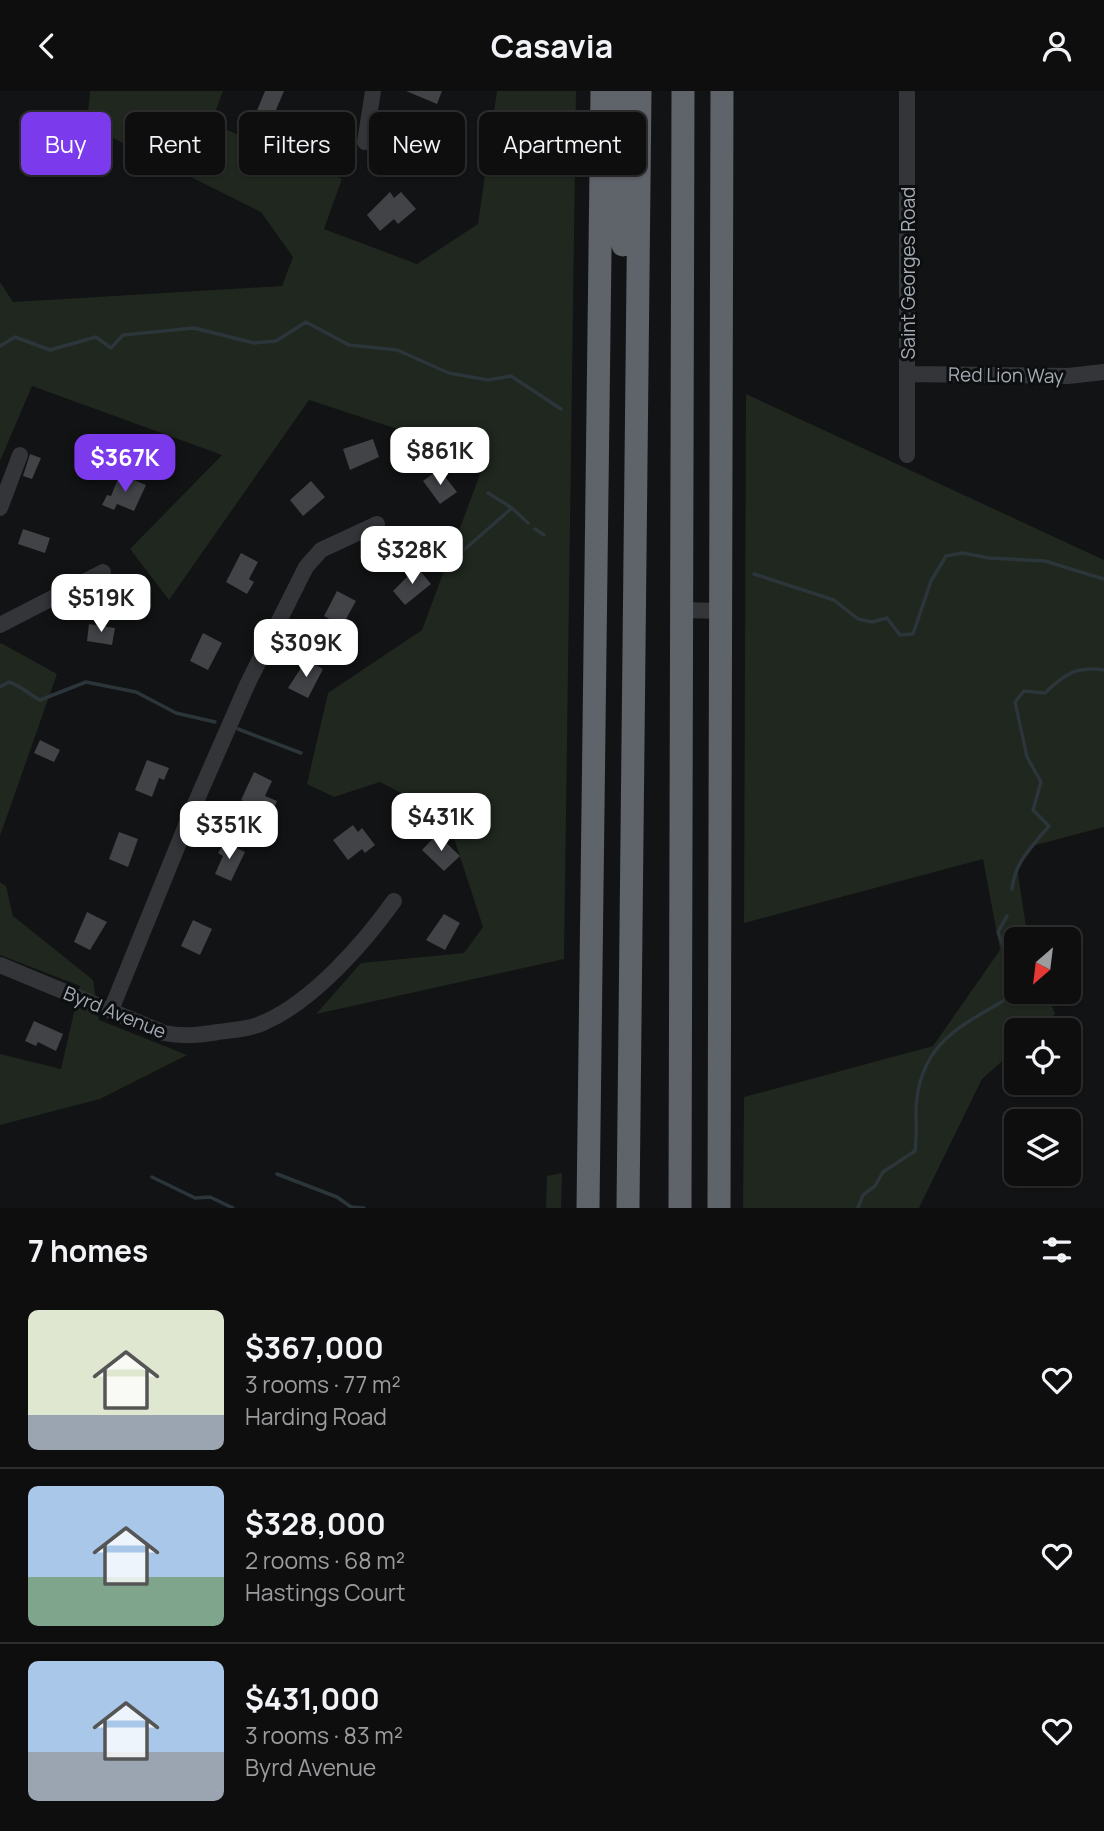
<!DOCTYPE html>
<meta charset="utf-8">
<style>
:root{--surface:#0e0e0f;--page:#171718;--text:#f1f3f6;--muted:#9b9c9e;--line:#2e2e2f;--accent:#7c3aed}
body{margin:0;font-family:Manrope,sans-serif;background:var(--page);color:var(--text);height:100vh;display:flex;flex-direction:column;font-size:26px;white-space:nowrap}
*{box-sizing:border-box;margin:0}
p{font-size:23px;color:var(--muted)}
.icon{flex:none;width:38px;height:38px;fill:none;stroke:currentColor;stroke-width:2;stroke-linecap:round;stroke-linejoin:round}
.map{position:relative;height:1117px;overflow:hidden}
.panel{display:flex;flex-direction:column;background:var(--surface);flex:1}
.panel>*{flex:none}
.hud{position:absolute;left:21px;top:21px;width:700px;height:63px;display:flex;gap:14px}
.needle{width:46px;rotate:208deg}
.fabs{position:absolute;left:1004px;top:836px;display:grid;gap:14px}
.fabs a{display:grid;place-items:center;width:77px;height:77px;border-radius:10px;background:var(--surface);box-shadow:0 2px 5px #0004,0 0 0 2px var(--line);font-size:35px}
.price{position:absolute;translate:-50% -60px;padding:0 16px;border-radius:14px;background:#fff;color:#222;font-size:23px;line-height:46px;filter:drop-shadow(0 2px 4px #0008)}
.price::after{content:'';position:absolute;left:50%;top:42px;width:21px;height:16px;margin-left:-10px;background:inherit;clip-path:polygon(0 0,100% 0,50% 100%)}
.price.current{background:var(--accent);color:#fff}
ul{padding:0;list-style:none}
li{display:flex;align-items:center;gap:21px;height:175px;padding:0 28px}
li+li{border-top:2px solid var(--line)}
li span{display:grid;place-items:center;flex:none;width:196px;height:140px;border-radius:10px;color:#555}
li>.icon{margin-inline-start:auto}
span .icon{width:84px;height:84px;fill:#fffc;stroke-width:1}
li b{font-size:30px}
h2{display:flex;justify-content:space-between;align-items:center;height:84px;padding:0 28px;font-size:30px}
.tag{padding:0 24px;border-radius:10px;background:var(--surface);box-shadow:0 2px 5px #0004,0 0 0 2px var(--line);font-size:24px;line-height:63px}
.tag.current{background:var(--accent);color:#fff}
header{display:flex;justify-content:space-between;align-items:center;height:91px;padding:0 28px;background:var(--surface);font-size:32px;font-weight:700}
.map>svg:first-child{display:block}
.green{fill:#1f271f}
.lines{fill:none;stroke-linecap:round;stroke-linejoin:round}
.stream{stroke:#2b353a;stroke-width:3.5}
.building{fill:#414347}
.minor{stroke:#333539;stroke-width:16}
.highway{stroke:#5f636a;stroke-width:23}
.labels{text-anchor:middle;stroke-width:6;stroke-linejoin:round;paint-order:stroke}
.street-label{font-size:19px;fill:#a4abb5;stroke:#0d0e0f}
</style>
<header><svg class="icon" aria-label="back" viewBox="0 0 24 24"><path d="M15 5l-7 7 7 7"/></svg>Casavia<svg class="icon" aria-label="person" viewBox="0 0 24 24"><circle cx="12" cy="8" r="4"/><path d="M4 21q1-7 8-7t8 7"/></svg></header>
<div class="map">
<svg width="1104" height="1117" viewBox="0 0 1104 1117">
<rect width="100%" height="100%" fill="#121314"/>
<path class="green" d="M90 0H223L211 32 342 88 324 138 417 173 478 133 497 0H576L564 868 316 923 361 872 464 862 483 836 447 726 380 691 334 706 307 693 328 602 422 539 486 367 309 309 169 509 130 458 222 364 32 295 0 370V191L13 211 282 195 293 166 261 121 87 34Z
M746 303 1104 469V736L1032 755 1017 776 1028 849H1017V901H1047L1055 923 1036 940H1017V957L982 988 919 1117H743L744 1006 933 955 1000 859 983 768 744 832Z
M1 552 57 583 0 745V553Z
M0 791 6 795 13 825 93 889 99 929 187 964 100 1008 0 1034V963L61 978 80 895 0 864Z
M562 1082 561 1117H546L547 1085Z"/>
<g class="lines">
<path class="stream" d="M0 255 15 246 50 259 96 246 111 257 123 244 194 237 254 252 276 250 306 231 349 254 397 259 449 282 488 289 511 285 561 318
M488 402 512 417 528 432
M535 438 544 444
M465 458 512 417
M754 483 834 509 858 528 872 531 887 527 900 544 913 543 931 490 946 465 963 462 989 467 1045 470 1104 488
M0 596 9 591C22 595 28 603 40 609L86 591 136 601 176 622 215 631
M238 638 301 662
M1012 798C1015 770 1032 756 1049 735L1033 719 1041 691 1027 666 1015 611 1024 600 1045 602C1064 583 1077 575 1104 579
M1007 825 998 841 1003 854 1008 855 1020 836 1031 840V849
M277 1083 337 1106 351 1116 364 1117
M152 1086 195 1107 210 1106 233 1117
M858 1117 863 1104 875 1095 883 1081 915 1060C917 1045 916 1032 916 1017 920 947 967 933 1018 901"/>
</g>
<path class="building" d="M265 0H284L270 33 254 27Z
M406 0H442L437 13Z
M435 35 451 38 443 76 428 73Z
M390 101 394 107 401 101 416 118 398 133 394 128 380 140 367 124Z
M373 348 379 366 350 379 343 358Z
M30 363 41 367 32 388 23 385Z
M439 378 457 401 440 413 423 390Z
M120 383 146 394 134 420 117 413 114 419 102 414 107 404 111 405Z
M311 390 325 406 303 425 290 409Z
M23 438 50 447 45 462 18 453Z
M241 462 258 471 249 488 254 491 247 503 226 491Z
M417 476 431 493 405 514 393 500Z
M337 500 356 510 342 535 324 525Z
M89 533 115 537 112 554 87 550Z
M203 542 222 552 208 579 190 570Z
M306 569 323 578 308 607 288 597Z
M40 649 60 659 54 671 34 662Z
M147 669 169 677 164 689 159 687 152 706 135 699Z
M254 681 272 690 265 705 277 710 272 723 241 709Z
M353 734 358 741 362 737 375 754 365 762 362 758 348 769 333 749Z
M119 741 138 748 128 776 109 768Z
M437 743 460 765 444 780 422 759Z
M224 751 245 761 231 790 215 783 223 765 218 762Z
M87 821 107 831 90 859 74 851Z
M444 823 460 832 445 859 426 849Z
M193 829 212 838 200 864 181 855Z
M34 930 63 943 56 960 38 951 36 955 25 950Z"/>
<g class="lines">
<path class="minor" d="M907 0V364
M365 51 373 0
M908 283 1068 285 1104 281
M0 417 20 364
M682 519 721 520
M0 534 103 481
M0 874 164 942C183 946 200 944 218 941 234 939 251 938 265 931 313 910 364 852 394 810
M111 919 191 722 247 594 306 476 321 459 377 433"/>
<path class="highway" d="M623 0V154
M588 1117 602 0
M628 1117 640 0
M680 1117 683 0
M719 1117 722 0"/>
</g>
<g class="labels">
<g class="street-label">
<text transform="translate(908 182) rotate(-90)" y="7">Saint Georges Road</text>
<text transform="translate(1006 284) rotate(1)" y="7">Red Lion Way</text>
<text transform="translate(115 921) rotate(22)" y="7">Byrd Avenue</text>
</g>
</g>
</svg>
<div class="fabs">
<a><svg class="needle" viewBox="-14 -14 28 28"><path d="M0-13l5 13h-10z" fill="#e53935"/><path d="M0 13l5-13h-10z" fill="#9b9c9e"/></svg></a>
<a><svg class="icon" aria-label="locate" viewBox="0 0 24 24"><circle cx="12" cy="12" r="6"/><path d="M12 2v4M12 18v4M2 12h4M18 12h4"/></svg></a>
<a><svg class="icon" aria-label="layers" viewBox="0 0 24 24"><path d="M12 4l9 5-9 5-9-5zM3 14l9 5 9-5"/></svg></a>
</div>
<b class="price" style="left:440px;top:396px">$861K</b>
<b class="price current" style="left:125px;top:403px">$367K</b>
<b class="price" style="left:412px;top:495px">$328K</b>
<b class="price" style="left:101px;top:543px">$519K</b>
<b class="price" style="left:306px;top:588px">$309K</b>
<b class="price" style="left:441px;top:762px">$431K</b>
<b class="price" style="left:229px;top:770px">$351K</b>
<div class="hud">
<a class="tag current">Buy</a>
<a class="tag">Rent</a>
<a class="tag">Filters</a>
<a class="tag">New</a>
<a class="tag">Apartment</a>
</div>
</div>
<section class="panel">
<h2>7 homes<svg class="icon" aria-label="filters" viewBox="0 0 24 24"><path d="M4 7h16M4 17h16"/><circle cx="9" cy="7" r="2"/><circle cx="15" cy="17" r="2"/></svg></h2>
<ul>
<li><span style="background:linear-gradient(#dfe7d0 75%,#9aa5b1 0)"><svg class="icon" aria-label="home" viewBox="0 0 24 24"><path d="M3 11l9-7 9 7M6 9v11h12V9"/></svg></span><div><b>$367,000</b><p>3 rooms · 77 m²</p><p>Harding Road</p></div><svg class="icon" aria-label="heart" viewBox="0 0 24 24"><path d="M12 20l-8-8c-3-5 5-10 8-4 3-6 11-1 8 4z"/></svg></li>
<li><span style="background:linear-gradient(#a9c7e8 65%,#7fa58c 0)"><svg class="icon" aria-label="home" viewBox="0 0 24 24"><path d="M3 11l9-7 9 7M6 9v11h12V9"/></svg></span><div><b>$328,000</b><p>2 rooms · 68 m²</p><p>Hastings Court</p></div><svg class="icon" aria-label="heart" viewBox="0 0 24 24"><path d="M12 20l-8-8c-3-5 5-10 8-4 3-6 11-1 8 4z"/></svg></li>
<li><span style="background:linear-gradient(#a9c7e8 65%,#9aa5b1 0)"><svg class="icon" aria-label="home" viewBox="0 0 24 24"><path d="M3 11l9-7 9 7M6 9v11h12V9"/></svg></span><div><b>$431,000</b><p>3 rooms · 83 m²</p><p>Byrd Avenue</p></div><svg class="icon" aria-label="heart" viewBox="0 0 24 24"><path d="M12 20l-8-8c-3-5 5-10 8-4 3-6 11-1 8 4z"/></svg></li>
</ul>
</section>
